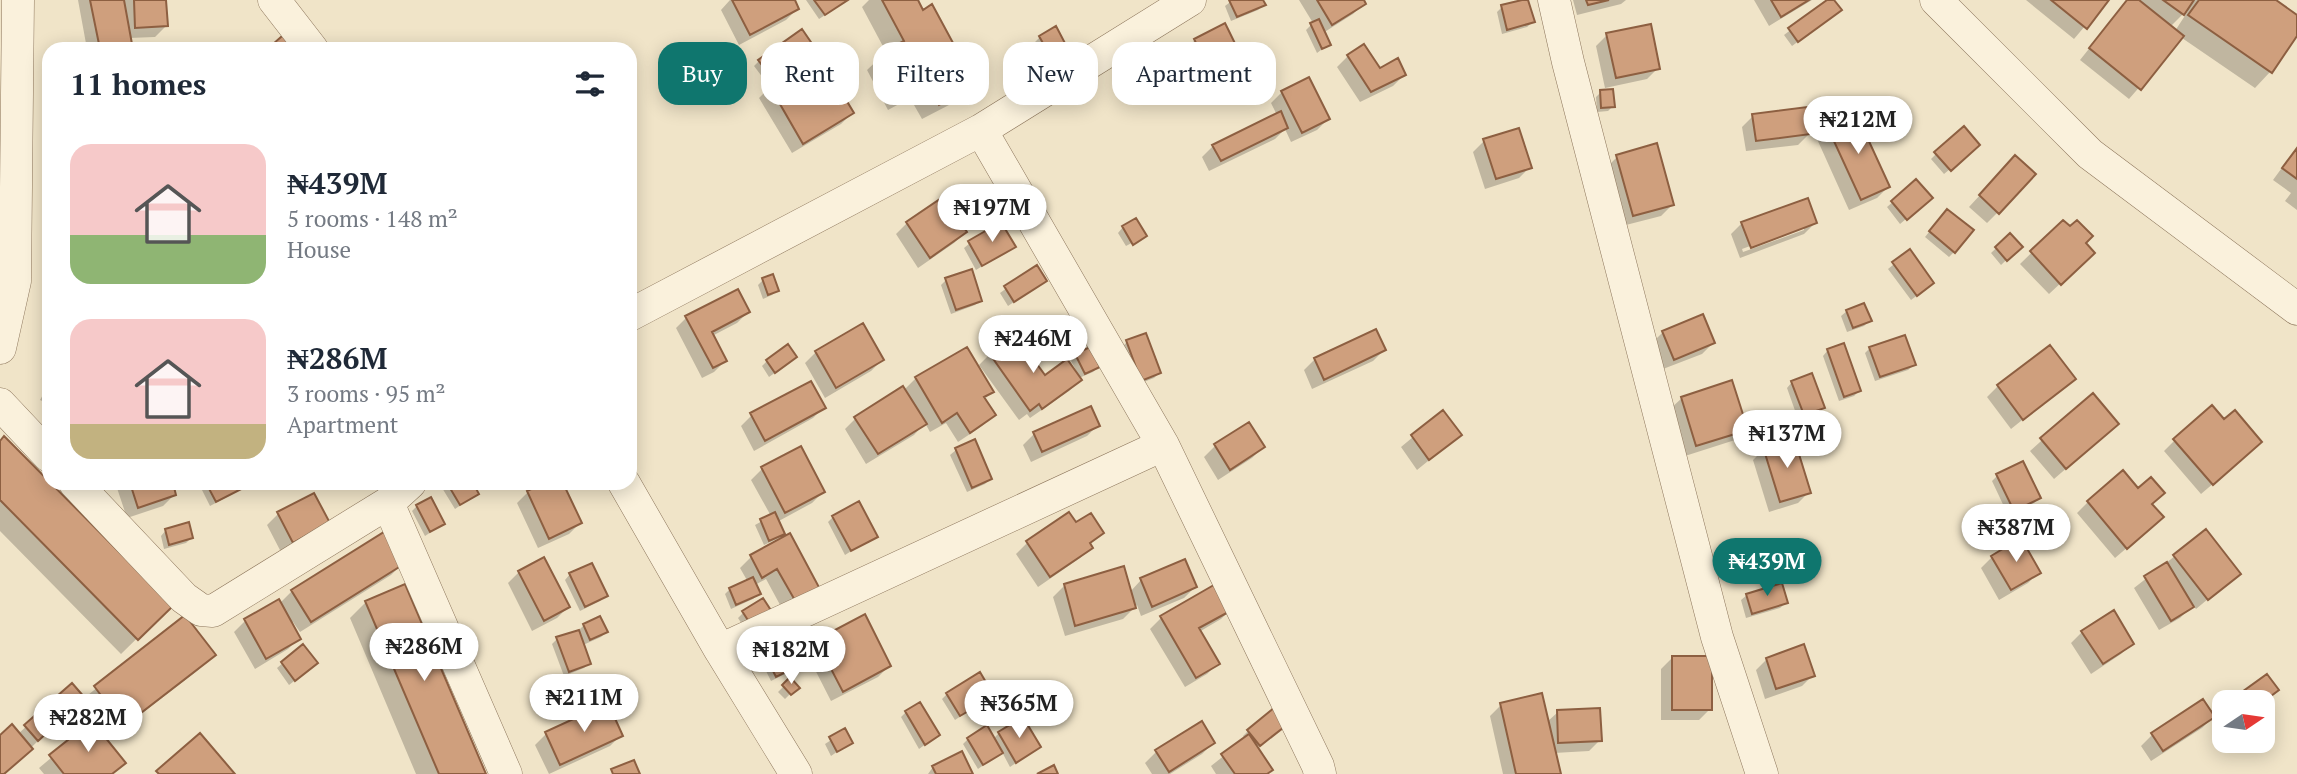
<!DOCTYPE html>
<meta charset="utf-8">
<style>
:root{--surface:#fff;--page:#f2f2f3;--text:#1f2937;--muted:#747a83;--accent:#0f766e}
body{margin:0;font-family:"PT Serif",serif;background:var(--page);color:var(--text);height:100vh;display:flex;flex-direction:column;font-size:26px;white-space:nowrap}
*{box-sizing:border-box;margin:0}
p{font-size:23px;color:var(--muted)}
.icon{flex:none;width:38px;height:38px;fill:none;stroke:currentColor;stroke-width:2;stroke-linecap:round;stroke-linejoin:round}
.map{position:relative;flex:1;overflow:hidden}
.details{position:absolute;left:42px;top:42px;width:595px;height:448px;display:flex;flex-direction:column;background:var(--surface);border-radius:21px;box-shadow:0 4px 18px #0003}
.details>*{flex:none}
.banner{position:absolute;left:658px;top:42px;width:665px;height:63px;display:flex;gap:14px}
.needle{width:46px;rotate:77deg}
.fabs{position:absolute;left:2212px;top:690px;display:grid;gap:14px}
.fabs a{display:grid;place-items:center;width:63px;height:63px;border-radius:14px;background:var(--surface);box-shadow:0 4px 18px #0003;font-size:35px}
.price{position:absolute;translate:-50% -60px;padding:0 16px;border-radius:24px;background:#fff;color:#222;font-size:23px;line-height:46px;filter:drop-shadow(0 2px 4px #0008)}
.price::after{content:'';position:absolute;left:50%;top:42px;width:21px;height:16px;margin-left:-10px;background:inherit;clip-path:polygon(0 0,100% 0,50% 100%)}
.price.current{background:var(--accent);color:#fff}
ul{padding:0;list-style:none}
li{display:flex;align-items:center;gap:21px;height:175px;padding:0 28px}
li span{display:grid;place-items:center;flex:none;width:196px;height:140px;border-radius:21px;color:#555}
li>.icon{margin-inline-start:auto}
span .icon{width:84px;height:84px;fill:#fffc;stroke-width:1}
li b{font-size:30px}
h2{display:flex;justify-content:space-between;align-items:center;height:84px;padding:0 28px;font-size:30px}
.pill{padding:0 24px;border-radius:21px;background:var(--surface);box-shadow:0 4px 18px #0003;font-size:24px;line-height:63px}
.pill.current{background:var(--accent);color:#fff}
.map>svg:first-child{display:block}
.shadow{fill:#0003;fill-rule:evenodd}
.building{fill:#cf9f7d;stroke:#8d5f41;stroke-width:2}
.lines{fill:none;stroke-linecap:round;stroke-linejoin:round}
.street-casing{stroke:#8d765c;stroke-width:33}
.street{stroke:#faf1dc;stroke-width:32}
</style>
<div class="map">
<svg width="2297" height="774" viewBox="0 0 2297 774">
<rect width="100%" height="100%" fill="#f0e4c8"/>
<path class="shadow" d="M78 0H164L166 26 155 37 129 38 130 43 124 49H87Z
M730 0H793L797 9 786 20 739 45 721 10Z
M806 0H848L819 19Z
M869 0H916L964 66 957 74 965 89 949 105 922 119 910 98 888 110 867 70 886 52 862 7Z
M1233 0H1262L1263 5 1258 10 1231 21 1225 6Z
M1299 0H1362L1364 3 1353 14 1323 33 1329 44 1317 53 1306 30 1313 23Z
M1573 0H1626L1621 4 1577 15Z
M1754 0H1812L1769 26Z
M1830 0H1832L1834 15 1792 46 1784 35Z
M2026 0H2107L2074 39Z
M2128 0H2273L2297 17V33L2270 72 2255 88 2182 38 2129 99 2080 60ZM2187 10 2188 11 2175 31 2170 27Z
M1502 7 1533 22 1527 27 1502 34 1497 12Z
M1607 35 1658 68 1647 79 1605 88 1596 46Z
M1040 37 1065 46 1045 60 1035 42Z
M1195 40 1248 73 1237 84 1208 99 1184 51Z
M808 53 766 82 754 66 759 61Z
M1348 56 1379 70 1404 75 1393 86 1360 102 1337 67Z
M818 57 852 113 841 124 792 153 759 98 770 87Z
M1282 92 1328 119 1317 130 1291 142 1285 129 1275 139 1209 171 1202 157 1213 146 1277 115 1271 103Z
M1601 92 1613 106 1608 111 1597 112 1596 97Z
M1753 116 1809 134 1798 145 1746 151 1742 127Z
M1828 128 1888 187 1877 198 1849 210 1817 139Z
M1484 141 1530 167 1519 178 1485 189 1473 152Z
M2297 147V210L2285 201 2291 193 2273 180Z
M1973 150 1944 174 1931 159 1936 154Z
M1617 157 1672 205 1661 216 1622 226 1606 168Z
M2005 168 1998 212 1987 223 1969 207Z
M1916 182 1925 203 1900 224 1887 207Z
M942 199 965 232 954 243 918 268 896 234 907 223Z
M1942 216 1954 252 1949 257 1925 237Z
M2063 222 2093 253 2049 294 2020 264Z
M1742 223H1815L1804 234 1740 258 1731 234ZM1804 226V230L1743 252 1742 249Z
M1123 227 1141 238 1126 246 1118 233Z
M2010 235 2020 247 2001 265 1991 253Z
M970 243 1013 247 976 270 964 248Z
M1909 252 1927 288 1911 300 1888 269Z
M1036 267 1045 281 1008 306 1000 293Z
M763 280 777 290 772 295 763 299 758 285Z
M946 280 980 300 975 305 951 314 941 285Z
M1847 311 1869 321 1864 326 1847 332 1841 316Z
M748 312 737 323 712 336 725 361 714 372 702 378 676 328 687 317Z
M1663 332 1713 343 1702 354 1663 369 1652 343Z
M1127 342 1159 373 1154 378 1136 385 1122 347Z
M1870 348 1914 365 1908 370 1875 381 1865 353Z
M1384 350 1373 361 1312 389 1304 370 1315 359Z
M1828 350 1859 391 1854 396 1839 401 1823 356Z
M816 352 882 360 871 371 825 398 805 363Z
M990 354 1044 378 1077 372 1071 361 1076 356 1098 367 1093 372 1079 378 1080 380 1069 391 1030 418 1027 414 1019 420 979 365Z
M767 361 790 362 769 377 762 366Z
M916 378 991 392 984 400 993 415 982 426 958 442 946 423 930 432 925 423 914 435 866 464 845 429 856 418 904 390Z
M2073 379 2011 429 1987 397 1998 386Z
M1792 382 1823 407 1817 412 1798 419 1787 388Z
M49 384V404L40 400Z
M2092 395 2106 434 2054 479 2030 451Z
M1682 398 1746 429 1735 440 1685 456 1670 409Z
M824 407 813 418 754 451 741 426 752 415Z
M1443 412 1460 435 1417 470 1401 447Z
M1249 424 1263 447 1252 458 1218 480 1204 457 1215 446Z
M1098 425 1087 436 1031 462 1023 445 1034 434Z
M2175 440 2249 453 2201 494 2164 451Z
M974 442 990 479 985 484 967 492 950 455 956 450Z
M0 443 170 606 121 654 0 531Z
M1764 449 1809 492 1798 503 1769 512 1753 460Z
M762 469 823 492 812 503 777 522 783 534 777 539 764 545 755 525 771 516 751 480Z
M1997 476 2039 498 2034 503 2008 515 1992 481Z
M122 483H171L174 495 163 506 127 518 117 488Z
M210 483H253L210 506 202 490Z
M439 483H471L477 494 455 509Z
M548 483H561L580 523 569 534 538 548 517 503 528 492Z
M2088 502 2151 505 2150 528 2115 558 2077 513Z
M417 506 443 524 425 536 412 511Z
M278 514 328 523 281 552 267 525Z
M1068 514 1076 525 1102 533 1089 545 1091 548 1080 558 1038 587 1016 554 1027 543Z
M833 517 875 536 845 555 828 522Z
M166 530 191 538 186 543 164 549 161 536Z
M789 536 819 590 785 614 766 579 755 585 758 594 753 599 731 609 725 594 730 589 748 582 740 568 751 557Z
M2175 556 2238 574 2196 609 2193 605 2180 618 2159 630 2134 588Z
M1992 557 2039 572 2028 583 1999 600 1981 568Z
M402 564 391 575 300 632 293 622 291 623 299 638 288 649 255 669 234 632 245 621 278 601 279 604 292 591Z
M1123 569 1130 592 1141 580 1195 587 1184 598 1141 616 1137 605 1123 619 1065 636 1053 597 1064 586Z
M519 572 568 607 557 618 532 631 508 583Z
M570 574 605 596 600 601 580 611 565 580Z
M1219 584 1232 608 1221 619 1199 632 1218 663 1207 674 1185 687 1150 629 1161 618Z
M1747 595 1786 603 1780 608 1746 618 1741 600Z
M366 602 484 774H416L350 618Z
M743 613 772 615 747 632 738 618Z
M185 617 213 655 197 671 106 741 123 763 112 774H44L39 768 94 722 78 702 4 774H0V737L18 734 72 685 83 699Z
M584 625 606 632 601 637 583 645 589 663 584 668 564 676 552 644 557 639 579 630Z
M2082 632 2132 643 2121 654 2091 674 2071 643Z
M817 641 889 666 878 677 831 701 806 652Z
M303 646 311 668 289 685 277 668Z
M1673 657 1710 709 1699 720H1661V669Z
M1767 659 1813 675 1802 686 1765 699 1756 670Z
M769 662 794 667 789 672 771 681 764 667Z
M790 680 797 687 785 699 778 692Z
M947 694 991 696 955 720 942 699Z
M2203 702 2213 717 2202 728 2151 761 2141 746 2152 735Z
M1501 705 1547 722 1558 712 1600 740 1589 751 1554 753 1559 774H1503L1490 716Z
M1275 710 1280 729 1256 748 1267 774H1216L1211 766 1245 739 1243 736 1248 731Z
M906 712 938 735 919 749 901 717Z
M845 731 851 742 831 756 825 744Z
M999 733 1039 747 1010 767 1002 752 978 769 963 744 968 739H993Z
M546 734 621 735 610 746 549 774 535 745Z
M1213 743 1202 754 1170 774H1152L1145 763 1156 752Z
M961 753 971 774H928L933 767Z"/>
<path class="building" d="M90 0H124L132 44 100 49Z
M134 0H166L168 26 135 28Z
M732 0H795L799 9 750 35Z
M814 0H848L825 15Z
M882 0H918L923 10 932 4 966 67 957 71 967 89 939 105 927 83 905 96 882 52 904 41Z
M1229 0H1263L1266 5 1237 17Z
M1317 0H1364L1366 4 1332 25Z
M1522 0H1528L1535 22 1507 30 1501 5Z
M1586 0H1609L1588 5Z
M1771 0H1809L1781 17Z
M1827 0H1834L1842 10 1798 42 1788 28Z
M2051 0H2109L2087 29Z
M2127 0H2139L2184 36 2141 90 2089 48Z
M2163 0H2194L2184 15Z
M2199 0H2276L2297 15V36L2272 73 2188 15Z
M1319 19 1331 45 1322 49 1310 23Z
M1225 23 1250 74 1219 89 1194 39Z
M1651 24 1660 69 1616 78 1606 33Z
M1056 26 1067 47 1050 56 1039 36Z
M290 29 309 49H277L273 44Z
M802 29 815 48 772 78 758 60Z
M1364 44 1380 68 1398 58 1406 75 1371 92 1347 55Z
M819 55 854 113 803 144 769 85Z
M1309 77 1330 119 1302 133 1281 91Z
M1613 89 1615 107 1601 108 1600 90Z
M1807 107 1811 134 1756 141 1752 114Z
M1281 111 1288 128 1221 161 1212 145Z
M1856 113 1890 187 1861 200 1827 126Z
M1964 126 1980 145 1951 171 1934 152Z
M1519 128 1532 168 1496 179 1483 139Z
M1657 143 1674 205 1633 216 1616 155Z
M2297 148V179L2282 168Z
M2015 155 2036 174 1999 214 1979 195Z
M1916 179 1933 198 1907 220 1891 201Z
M943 197 967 232 930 258 906 222Z
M1808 198 1817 223 1751 248 1741 222Z
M1947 209 1974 230 1955 253 1929 231Z
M1136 218 1147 236 1133 245 1122 226Z
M2063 220 2070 226 2077 220 2093 236 2086 243 2095 253 2061 285 2030 251Z
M1001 222 1016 247 982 266 968 241Z
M2010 233 2023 247 2007 261 1995 247Z
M1910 249 1934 283 1917 296 1892 262Z
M1037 265 1047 281 1014 302 1004 286Z
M972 269 982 301 956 310 945 278Z
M773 274 779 291 768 295 762 278Z
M738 289 750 312 712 332 727 361 713 368 685 316Z
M1864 303 1872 321 1853 328 1846 310Z
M1703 314 1715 343 1674 360 1662 331Z
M863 323 884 360 836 388 815 351Z
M1376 329 1386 350 1324 380 1314 358Z
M1146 333 1161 373 1141 381 1126 340Z
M1015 334 1045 375 1067 359 1082 380 1042 409 1039 404 1030 411 989 353Z
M1905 335 1916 365 1880 377 1869 347Z
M1844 343 1861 391 1844 397 1827 349Z
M788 344 797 357 775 373 766 360Z
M2050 345 2076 379 2023 420 1997 385Z
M967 347 994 392 984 397 996 415 970 433 957 413 942 423 915 377Z
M1090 347 1100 367 1085 374 1075 354Z
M1812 373 1825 408 1804 415 1791 381Z
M1732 380 1748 430 1696 446 1681 397Z
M811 381 826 408 765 441 750 413Z
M903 386 927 424 878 454 854 417Z
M2093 393 2119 424 2066 469 2040 438Z
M2212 405 2224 419 2235 410 2262 442 2213 485 2173 439Z
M1091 406 1100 426 1042 452 1033 432Z
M1443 410 1462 435 1429 460 1411 435Z
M1249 422 1265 447 1230 470 1214 444Z
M4 436 173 606 138 640 0 500V441Z
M1794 438 1811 493 1780 502 1763 447Z
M975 439 992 479 972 488 955 448Z
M801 446 825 492 785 513 761 467Z
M2023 461 2041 498 2014 511 1996 474Z
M2123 470 2138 488 2151 477 2165 493 2152 504 2164 517 2127 549 2087 501Z
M130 483H173L176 495 138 508Z
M206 483H253L216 502Z
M447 483H473L479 494 460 505Z
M544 483H563L582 523 549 539 527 491Z
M314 493 330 523 293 543 277 512Z
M431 497 445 524 430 532 416 505Z
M859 501 878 537 851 551 832 516Z
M775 512 785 534 769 541 760 519Z
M1069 512 1076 522 1091 513 1104 533 1090 543 1093 548 1050 577 1026 541Z
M189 522 193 538 169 545 165 529Z
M2206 529 2241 574 2208 600 2173 555Z
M384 532 404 564 311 622 291 590Z
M790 533 821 591 797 604 777 569 762 578 750 555Z
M2021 538 2041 573 2011 590 1991 556Z
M544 557 570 607 544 621 518 571Z
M1185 559 1197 587 1152 607 1140 578Z
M2167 562 2194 607 2171 621 2144 576Z
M592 563 608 596 585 607 569 573Z
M1124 566 1136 608 1075 626 1064 584Z
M753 577 761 594 736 605 729 588Z
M1219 582 1234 609 1199 628 1220 664 1196 678 1160 616Z
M1782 583 1788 603 1752 614 1746 594Z
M405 584 486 774H439L365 601Z
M763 598 774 615 753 628 742 611Z
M279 599 301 639 266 659 244 619Z
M2114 610 2134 644 2103 664 2081 631Z
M865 614 891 666 843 692 816 640Z
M185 615 216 655 124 726 94 686Z
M600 616 608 632 590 640 583 624Z
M579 630 591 664 569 672 556 637Z
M303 644 318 663 295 681 281 662Z
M1804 644 1815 676 1776 689 1766 658Z
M788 650 796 667 776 677 768 661Z
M1672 656H1712V710H1672Z
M980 672 994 696 960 716 946 693Z
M2267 674 2279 690 2263 702H2228Z
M790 677 800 688 791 695 782 685Z
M72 683 85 698 38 741 24 725Z
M1542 693 1561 774H1516L1500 703Z
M2203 699 2215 717 2163 751 2151 733Z
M920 702 940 735 925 745 905 711Z
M608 703 623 736 560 765 545 732Z
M1275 707 1288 724 1260 746 1247 730Z
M1600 708 1602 741 1558 743 1557 710Z
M1023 717 1041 747 1016 763 998 732Z
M92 721 126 763 112 774H64L49 755Z
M1202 721 1215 743 1169 772 1155 750Z
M12 724 33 749 4 774H0V735Z
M987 725 1003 753 983 765 967 738Z
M845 728 853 743 837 752 829 737Z
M200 733 235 774H159L156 771Z
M1249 734 1273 770 1267 774H1235L1221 754Z
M962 751 973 774H936L932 766Z
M634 760 640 774H613L611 769Z
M1054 765 1058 774H1037Z"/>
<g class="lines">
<g class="street-casing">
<path id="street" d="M274 0 312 49
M1554 0 1568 62 1717 637 1762 774
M1936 0 2090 154 2297 309
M981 130 1163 445 1318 766 1320 774
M630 315 981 130 1190 0
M0 348 15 281 18 0
M0 404 49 456
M75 483 184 598 201 610 213 611 388 503 410 483
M624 483 720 650 796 774
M388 503 506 774
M720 650 1163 445"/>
</g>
<use href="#street" class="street"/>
</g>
</svg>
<div class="fabs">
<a><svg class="needle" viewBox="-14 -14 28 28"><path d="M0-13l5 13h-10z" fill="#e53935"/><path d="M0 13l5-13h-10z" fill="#747a83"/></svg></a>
</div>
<b class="price" style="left:1858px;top:156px">₦212M</b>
<b class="price" style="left:992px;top:244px">₦197M</b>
<b class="price" style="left:1033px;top:375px">₦246M</b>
<b class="price" style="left:1787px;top:470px">₦137M</b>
<b class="price" style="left:2016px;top:564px">₦387M</b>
<b class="price current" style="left:1767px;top:598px">₦439M</b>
<b class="price" style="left:424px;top:683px">₦286M</b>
<b class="price" style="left:791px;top:686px">₦182M</b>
<b class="price" style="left:584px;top:734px">₦211M</b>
<b class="price" style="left:1019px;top:740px">₦365M</b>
<b class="price" style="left:88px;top:754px">₦282M</b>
<div class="banner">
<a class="pill current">Buy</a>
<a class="pill">Rent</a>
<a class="pill">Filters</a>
<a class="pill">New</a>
<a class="pill">Apartment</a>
</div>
<section class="details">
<h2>11 homes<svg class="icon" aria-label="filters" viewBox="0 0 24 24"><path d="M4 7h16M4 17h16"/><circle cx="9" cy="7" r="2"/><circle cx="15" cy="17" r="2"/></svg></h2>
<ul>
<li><span style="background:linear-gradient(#f6c9c9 65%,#8fb573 0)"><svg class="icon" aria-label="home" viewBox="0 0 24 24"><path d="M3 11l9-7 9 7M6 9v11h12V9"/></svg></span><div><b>₦439M</b><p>5 rooms · 148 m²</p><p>House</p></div></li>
<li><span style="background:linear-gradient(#f6c9c9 75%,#c2b280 0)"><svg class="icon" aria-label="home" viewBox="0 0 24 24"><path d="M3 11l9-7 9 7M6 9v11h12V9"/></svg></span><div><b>₦286M</b><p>3 rooms · 95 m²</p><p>Apartment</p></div></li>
</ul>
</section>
</div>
